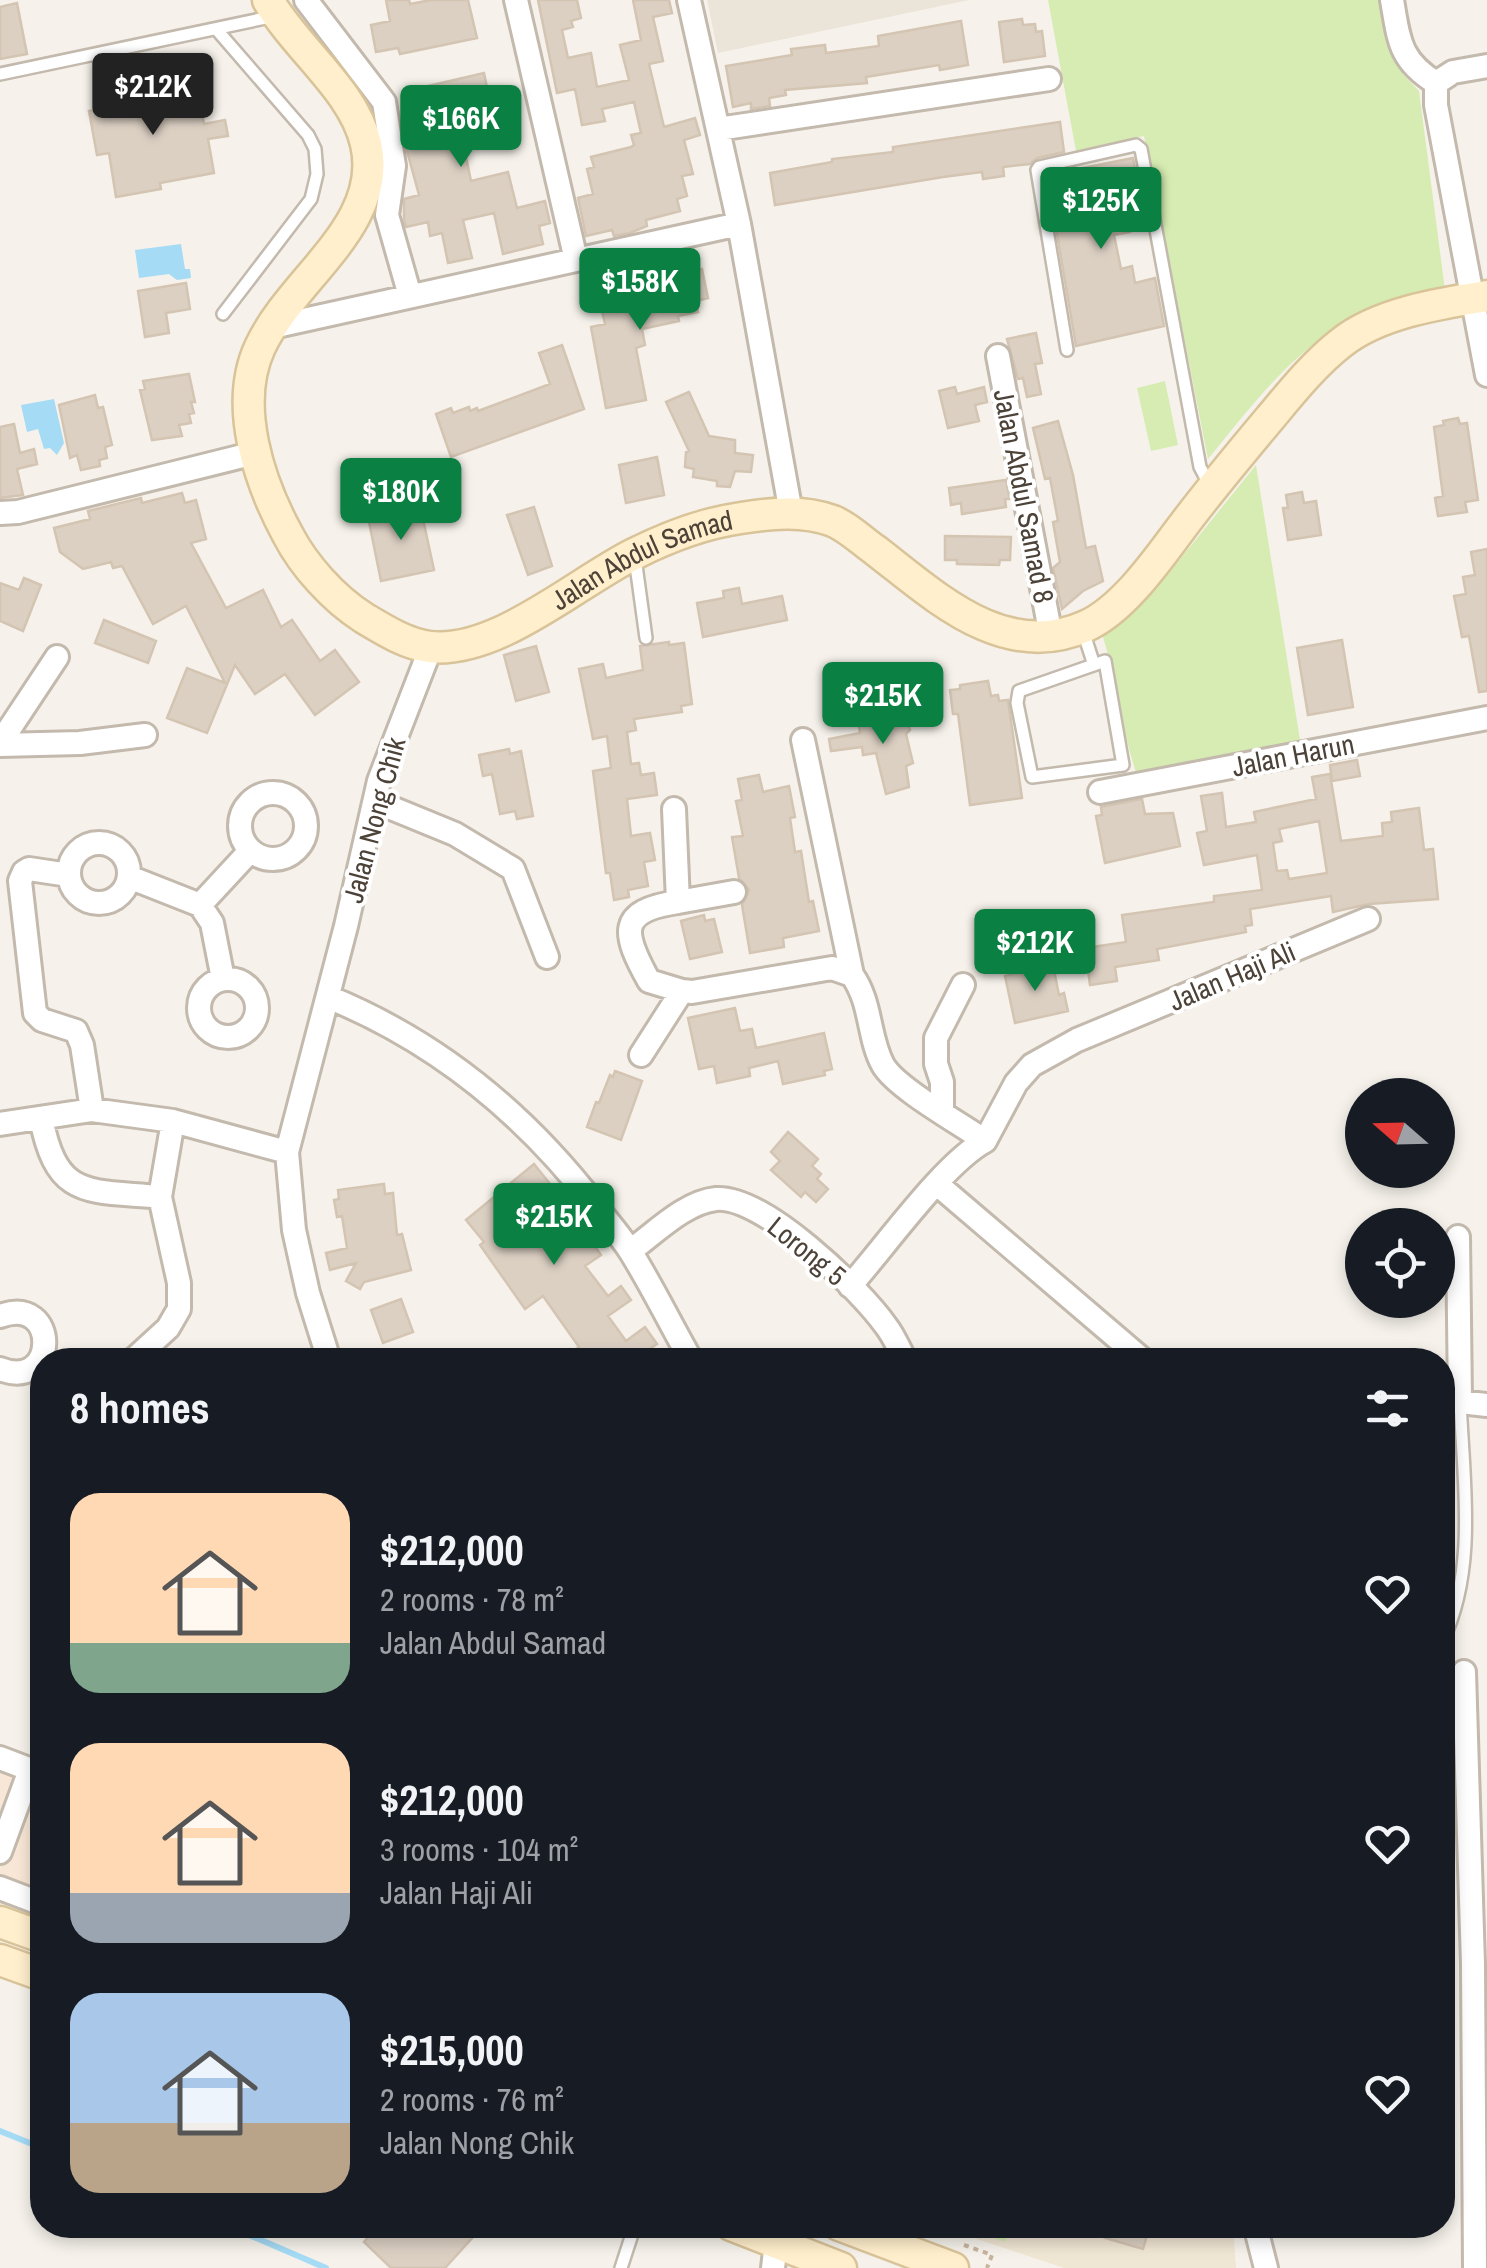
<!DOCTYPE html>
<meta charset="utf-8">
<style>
:root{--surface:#171b24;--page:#20242c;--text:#f1f3f6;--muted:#9ea1a6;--accent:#0b8043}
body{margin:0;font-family:"Archivo Narrow",sans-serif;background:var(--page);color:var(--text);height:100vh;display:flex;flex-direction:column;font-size:38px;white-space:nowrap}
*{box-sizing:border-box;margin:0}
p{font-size:32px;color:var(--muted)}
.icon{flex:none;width:55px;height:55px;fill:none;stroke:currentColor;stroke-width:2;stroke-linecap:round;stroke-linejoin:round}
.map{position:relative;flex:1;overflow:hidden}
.drawer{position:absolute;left:30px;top:1348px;width:1425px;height:890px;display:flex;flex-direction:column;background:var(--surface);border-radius:40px;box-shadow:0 5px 15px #0003}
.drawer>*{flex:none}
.needle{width:65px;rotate:290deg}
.controls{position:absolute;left:1345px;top:1078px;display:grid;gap:20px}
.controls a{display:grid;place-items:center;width:110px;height:110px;border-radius:50%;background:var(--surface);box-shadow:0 5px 15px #0003;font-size:50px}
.price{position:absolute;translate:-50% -85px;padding:0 22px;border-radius:10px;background:var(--accent);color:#fff;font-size:32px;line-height:65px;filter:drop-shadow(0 2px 5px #0008)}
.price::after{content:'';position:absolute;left:50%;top:60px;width:30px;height:22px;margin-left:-15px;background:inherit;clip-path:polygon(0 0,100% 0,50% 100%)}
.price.selected{background:#222;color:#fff}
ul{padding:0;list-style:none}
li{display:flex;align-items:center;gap:30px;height:250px;padding:0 40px}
li span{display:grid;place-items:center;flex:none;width:280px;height:200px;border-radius:30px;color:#555}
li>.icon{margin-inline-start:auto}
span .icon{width:120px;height:120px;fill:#fffc;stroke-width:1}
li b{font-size:42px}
h2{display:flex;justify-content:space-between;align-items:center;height:120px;padding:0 40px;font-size:42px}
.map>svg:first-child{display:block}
.residential{fill:#ebe4d9}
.commercial{fill:#f8e7d6}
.education{fill:#f0e6d4}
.green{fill:#d7ecb2}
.water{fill:#a5dbf5}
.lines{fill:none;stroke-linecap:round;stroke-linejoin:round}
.stream{stroke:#a5dbf5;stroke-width:6}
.building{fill:#dcd0c3;stroke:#d4c4b2;stroke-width:2.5;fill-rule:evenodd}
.lane-casing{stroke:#c3b9ad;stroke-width:16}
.street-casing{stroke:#c3b9ad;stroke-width:28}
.secondary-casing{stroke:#d9c399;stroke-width:35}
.path{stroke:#c6b49d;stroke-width:4;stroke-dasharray:5 5;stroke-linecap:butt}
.lane{stroke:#fff;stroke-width:11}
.street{stroke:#fff;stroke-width:22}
.secondary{stroke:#ffefcc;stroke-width:30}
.labels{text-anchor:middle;stroke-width:8;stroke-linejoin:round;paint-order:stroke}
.street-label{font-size:28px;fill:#4c4238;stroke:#fff}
</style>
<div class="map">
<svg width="1487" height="2268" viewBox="0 0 1487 2268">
<rect width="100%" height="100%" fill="#f6f2eb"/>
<path class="residential" d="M707 0H969L718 53Z"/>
<path class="commercial" d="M0 1763 42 1779V1897L0 1882Z"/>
<path class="education" d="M935 2225H1233L1236 2268H1064Z"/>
<path class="green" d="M1048 0H1385L1403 74 1419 91 1445 290C1418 298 1387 302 1362 314 1297 344 1252 405 1208 459L1144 136 1076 151Z
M1165 381 1178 445 1151 451 1137 388Z
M1256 465 1300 740 1137 775C1121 729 1116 681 1102 633L1164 579Z
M955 2225H1011L1005 2242Z"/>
<path class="water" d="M181 244 185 269H190L191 278 177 280 169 274 139 278 135 250Z
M54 399 64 443 57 455 50 448 44 449 38 429 27 432 21 405Z"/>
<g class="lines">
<path class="stream" d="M0 2131 42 2148
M226 2225 326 2268"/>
</g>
<path class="building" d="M386 0H409L410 4 431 0H468L477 38 400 54 398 48 376 52 371 25 390 21Z
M538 0H577L581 18 571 21 573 27 562 30 568 58 591 53 597 87 629 80 620 45 641 40 633 0H669L672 13 653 17 663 61 649 64 664 127 695 118 700 135 684 140 693 174 682 176 687 196 677 199 680 211 646 220 647 226 630 233 614 236 612 230 586 236 578 198 593 194 587 169 594 167 591 157 631 147 634 145 631 135 641 133 634 102 602 109 605 121 582 125 575 89 557 93Z
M17 3 27 54 0 59V7Z
M1022 19 1023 25 1035 24 1036 32 1042 31 1045 56 1004 62 999 22Z
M961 21 968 65 940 70 939 65 866 77 867 83 785 90 786 95 769 98 770 106 751 109V103L733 107 726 66 792 55 791 49 825 45 826 53 879 46 878 36Z
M130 69 136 102 198 91 204 124 225 120 228 136 208 139 214 173 160 183 161 189 116 197 109 153 97 155 89 111 116 106 110 72Z
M484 73 498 140 464 148 471 181 508 172 517 208 545 201 550 223 539 226 543 244 503 254 494 213 463 220 472 258 448 263 442 233 430 236 428 222 406 227 404 221V199L419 195 407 151 405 122 409 121 404 101 413 99 411 90Z
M1060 122 1064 152 1037 158 1030 164 1003 167 1004 176 983 179 982 172 943 177 775 205 770 173 832 162V159L893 152V147Z
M1133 158 1142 206 1126 210 1130 232 1114 235 1121 269 1132 266 1135 283 1155 278 1164 326 1076 346 1047 175Z
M702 269 708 298 696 301 698 312 678 316 679 321 642 329 645 345 636 348 646 400 606 408 591 327 605 324 601 307 658 296 654 278Z
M186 283 190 309 166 313 169 333 145 337 138 291Z
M1036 333 1042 363 1035 364 1041 394 1027 397 1023 378 1018 379 1007 339Z
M562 345 584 409 451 457 436 414 451 408 453 413 469 407 470 411 477 408 478 411 550 384 539 353Z
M189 374 195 402H191L194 413 189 414 191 423 179 425 182 436 152 440 140 390 145 389 143 381Z
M955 387 957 394 984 387 987 402 975 405 979 421 948 428 939 391Z
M689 392 709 436 735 440V453L753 455 751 472 735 471 730 487 717 486V481L693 477 694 469 685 467 686 452 689 451 666 402Z
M95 395 98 408 103 407 112 445 105 447 107 458 99 460 100 466 81 470 77 455 70 458 59 405Z
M1458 418 1460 424 1467 423 1478 500 1465 502 1467 512 1438 516 1435 498 1443 496 1434 427 1444 425 1443 421Z
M1058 421 1073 475 1086 548 1095 546 1103 581 1083 591 1062 609 1053 568 1060 562 1053 522 1058 521 1050 478 1045 479 1033 428Z
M14 424 20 453 34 449 37 464 17 469 23 495 0 498V427Z
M657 457 664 495 626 503 619 465Z
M1006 480 1010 499H1005L1006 507 962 514 961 503 951 505 949 488Z
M1302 492 1304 503 1316 501 1321 535 1288 540 1283 508H1288L1286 495Z
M182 493 185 503 196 500 206 539 191 543 226 608 263 590 281 627 292 620 320 661 335 650 359 682 315 715 285 674 255 694 235 665 207 733 167 718 187 668 225 683 186 606 153 624 122 566 113 568 111 562 83 569 60 552 54 528 90 519 88 511 141 498 142 503Z
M420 505 434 570 381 581 368 517Z
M534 507 552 566 528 575 507 515Z
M945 536 1011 537 1010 560H1000L999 565 957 564V560H945Z
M1487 549V691L1479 692 1469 636 1462 637 1454 596 1466 594 1463 577 1475 575 1471 552Z
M24 578 41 585 23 631 0 621V583L19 590Z
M739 588 742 604 782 596 787 620 703 637 697 603 724 598 723 591Z
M104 620 156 641 148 663 95 643Z
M1342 640 1353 707 1308 715 1297 648Z
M669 642V645L684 643 692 704 681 706 682 712 634 719 636 730 627 732 631 764 639 763 641 775 654 773 657 795 627 799 631 836 650 833 655 860 644 862 648 886 628 890 629 897 614 900 610 873H606L593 771 611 768 607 736 593 739 579 669 603 664 606 678 643 670 640 646Z
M536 646 549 692 516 701 504 655Z
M988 681 991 696 998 695 999 701 1008 700 1022 798 970 805 958 714H953L950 690 960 689V685Z
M870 706 906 718 910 730 906 734 913 763 906 766 909 787 886 794 876 753 863 755 862 747 831 751 829 739 860 733 859 726 872 724Z
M509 749 510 754 521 751 533 816 517 819 515 811 500 814 492 774 483 776 479 755Z
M1357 760 1360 776 1332 781 1330 765Z
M1330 774 1341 841 1383 836 1382 823 1392 822 1391 812 1419 808 1424 850 1433 849 1438 899 1369 904 1333 912 1331 896 1250 909 1252 925 1245 926 1246 932 1157 949 1159 960 1115 967 1117 981 1090 985 1085 948 1126 942 1122 915 1214 902V896L1262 890 1257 855 1204 865 1197 833 1207 831 1201 796 1222 793 1226 827 1256 822 1254 812 1316 799 1312 777ZM1319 821 1327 873 1289 879 1287 870 1277 871 1273 843 1282 841 1279 829Z
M759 775 763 792 789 786 795 817 790 818 795 852 801 851 809 902 813 901 819 931 783 938 784 947 750 953 742 905 749 890 739 878 732 837 743 836 736 801 742 800 738 779Z
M1142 799 1145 814 1173 813 1180 846 1105 863 1096 816 1102 815 1101 807Z
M704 915 705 921 714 919 722 952 690 959 681 921Z
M1053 965 1059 995 1064 993 1068 1011 1015 1023 1005 976Z
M735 1008 740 1031 752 1029 756 1048 824 1033 832 1069 824 1071 825 1075 783 1084 778 1061 749 1068 750 1076 717 1083 714 1066 699 1069 688 1018Z
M615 1071 642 1081 621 1140 587 1127 596 1102 599 1103 610 1075 613 1077Z
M788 1132 818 1159 812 1166 821 1174 817 1179 828 1189 816 1202 805 1192 801 1197 771 1170 780 1161 771 1152Z
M534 1164 559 1195 543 1208 565 1236 580 1226 601 1255 585 1266 608 1296 621 1286 631 1300 608 1316 626 1341 645 1327 657 1344 634 1360H561L579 1347 543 1296 525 1309 480 1245 484 1242 466 1220Z
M384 1184 385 1194 393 1193 397 1235 402 1234 411 1270 364 1282 360 1289 346 1281 356 1263 330 1270 326 1253 347 1248 342 1216 337 1217 334 1200 339 1199 338 1190Z
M401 1299 413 1332 383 1343 371 1310Z
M379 2225H484L445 2268H391L364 2242Z
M1109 2225H1150L1143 2249 1105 2238Z"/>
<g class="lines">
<g class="lane-casing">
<path id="lane" d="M217 30 308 135 315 149 317 174 311 199 223 314
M0 74 275 16
M1067 350 1037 170 1039 167 1136 145 1141 149 1200 467 1209 484
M635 558 646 638
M1082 628 1094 665
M1105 661 1123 765 1032 777 1017 703 1019 691Z
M1442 1642C1478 1569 1463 1479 1460 1400
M621 2268 635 2225"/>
</g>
<g class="street-casing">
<path id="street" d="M306 0 384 102 394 166 387 215 410 296
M516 0 576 260
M689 0 739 224 791 513
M1392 0C1399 40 1399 60 1436 83
M1436 83V105L1487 375
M1436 83 1453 72 1487 66
M718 129 1049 79
M272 327 739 224
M998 356 1051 636
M0 513 18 512 255 453
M803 740 852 975
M0 743 57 657
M0 745 80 743 145 735
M1100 792 1487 718
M240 826a33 33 0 1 1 66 0a33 33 0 1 1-66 0Z
M374 804 394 809 455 834 513 869 547 957
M674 809 678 902C616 911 623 934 649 981L682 991 692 992 832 968 852 975C872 1003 868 1038 883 1065 896 1088 961 1124 985 1141
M69 873a30 30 0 1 1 60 0a30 30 0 1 1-60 0Z
M69 875 29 869 24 872 20 881 35 1013 42 1020 76 1031 82 1045 92 1110
M129 877 200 905 212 923 223 979
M678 902 734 892
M200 905 250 851
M199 1008a29 29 0 1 1 58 0a29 29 0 1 1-58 0Z
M328 997C436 1041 524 1113 595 1205 607 1221 621 1236 632 1254 653 1288 671 1325 691 1360
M641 1055 682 991
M942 1110V1082L936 1064V1038L963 985
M41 1118C57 1200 87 1190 160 1197
M0 1124 92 1110 173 1121 287 1152
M937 1184 1143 1360
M1458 1237 1460 1400
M630 1251C654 1234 685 1202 716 1199 763 1195 860 1289 886 1326 894 1336 899 1349 905 1360
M850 1286C884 1248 944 1163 985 1141L1016 1083 1032 1065 1077 1040 1368 919
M0 1316C60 1294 58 1392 0 1369
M133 1360 168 1328 179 1309V1283L160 1197 173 1121
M329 1360 308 1293 294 1230 287 1152 346 926 379 781 431 647
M1442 1400 1487 1405
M1464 1672 1473 1964 1475 2268
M0 1758 42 1774
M0 1852 30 1770
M0 1888 42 1904
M1255 2225 1266 2268
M773 2268 776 2243"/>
</g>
<g class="secondary-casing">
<g id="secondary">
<path id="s1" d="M268 0C296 49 354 90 366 144 385 225 292 278 260 347 233 405 259 482 288 535 304 566 334 599 364 618 384 630 406 644 430 647 497 654 576 583 634 554 666 538 705 523 741 518 772 513 803 510 833 521 848 527 862 541 875 550 935 596 1004 663 1086 626 1122 610 1156 562 1179 531 1208 492 1239 455 1270 418 1291 393 1314 364 1341 343 1378 313 1441 303 1487 296"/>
<path d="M0 1922 42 1937"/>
<path d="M0 1960 42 1975"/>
<path d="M731 2225 841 2268"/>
<path d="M839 2225 953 2268"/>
</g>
</g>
<path class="path" d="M964 2245 992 2255 987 2268"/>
<use href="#lane" class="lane"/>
<use href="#street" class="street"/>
<use href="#secondary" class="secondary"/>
</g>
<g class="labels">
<g class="street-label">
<text transform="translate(1024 496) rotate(79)" y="10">Jalan Abdul Samad 8</text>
<text dy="10" stroke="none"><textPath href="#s1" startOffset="1028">Jalan Abdul Samad</textPath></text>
<text transform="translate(1293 755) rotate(-11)" y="10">Jalan Harun</text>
<text transform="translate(374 820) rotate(-75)" y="10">Jalan Nong Chik</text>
<text transform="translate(1232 976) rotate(-23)" y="10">Jalan Haji Ali</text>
<text transform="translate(807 1251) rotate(39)" y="10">Lorong 5</text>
</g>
</g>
</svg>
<div class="controls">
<a><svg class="needle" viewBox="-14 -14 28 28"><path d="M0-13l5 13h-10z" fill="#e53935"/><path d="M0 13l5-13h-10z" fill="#9ea1a6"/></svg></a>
<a><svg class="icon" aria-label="locate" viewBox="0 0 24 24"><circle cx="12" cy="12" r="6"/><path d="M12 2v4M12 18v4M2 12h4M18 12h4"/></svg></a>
</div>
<b class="price selected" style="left:153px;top:138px">$212K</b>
<b class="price" style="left:461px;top:170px">$166K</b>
<b class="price" style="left:1101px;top:252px">$125K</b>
<b class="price" style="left:640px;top:333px">$158K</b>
<b class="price" style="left:401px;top:543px">$180K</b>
<b class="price" style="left:883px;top:747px">$215K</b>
<b class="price" style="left:1035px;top:994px">$212K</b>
<b class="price" style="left:554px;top:1268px">$215K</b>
<section class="drawer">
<h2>8 homes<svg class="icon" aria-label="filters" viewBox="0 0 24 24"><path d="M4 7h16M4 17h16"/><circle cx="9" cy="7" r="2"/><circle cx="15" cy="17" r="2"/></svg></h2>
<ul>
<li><span style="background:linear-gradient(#ffd9b3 75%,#7fa58c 0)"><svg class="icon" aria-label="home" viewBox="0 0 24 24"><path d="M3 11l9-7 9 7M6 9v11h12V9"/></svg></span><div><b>$212,000</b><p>2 rooms · 78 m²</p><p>Jalan Abdul Samad</p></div><svg class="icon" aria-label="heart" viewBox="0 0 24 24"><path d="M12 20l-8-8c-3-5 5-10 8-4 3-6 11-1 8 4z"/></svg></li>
<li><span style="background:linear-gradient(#ffd9b3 75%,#9aa5b1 0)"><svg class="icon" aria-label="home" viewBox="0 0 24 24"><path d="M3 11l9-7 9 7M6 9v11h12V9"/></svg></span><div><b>$212,000</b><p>3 rooms · 104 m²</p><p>Jalan Haji Ali</p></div><svg class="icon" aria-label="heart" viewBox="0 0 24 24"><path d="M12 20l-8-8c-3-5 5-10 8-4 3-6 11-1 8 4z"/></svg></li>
<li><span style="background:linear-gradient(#a9c7e8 65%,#b9a48a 0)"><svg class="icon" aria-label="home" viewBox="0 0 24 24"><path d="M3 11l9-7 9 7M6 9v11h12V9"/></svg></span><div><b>$215,000</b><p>2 rooms · 76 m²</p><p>Jalan Nong Chik</p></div><svg class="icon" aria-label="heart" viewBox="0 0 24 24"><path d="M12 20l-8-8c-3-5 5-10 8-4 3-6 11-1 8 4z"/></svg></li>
</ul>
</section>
</div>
